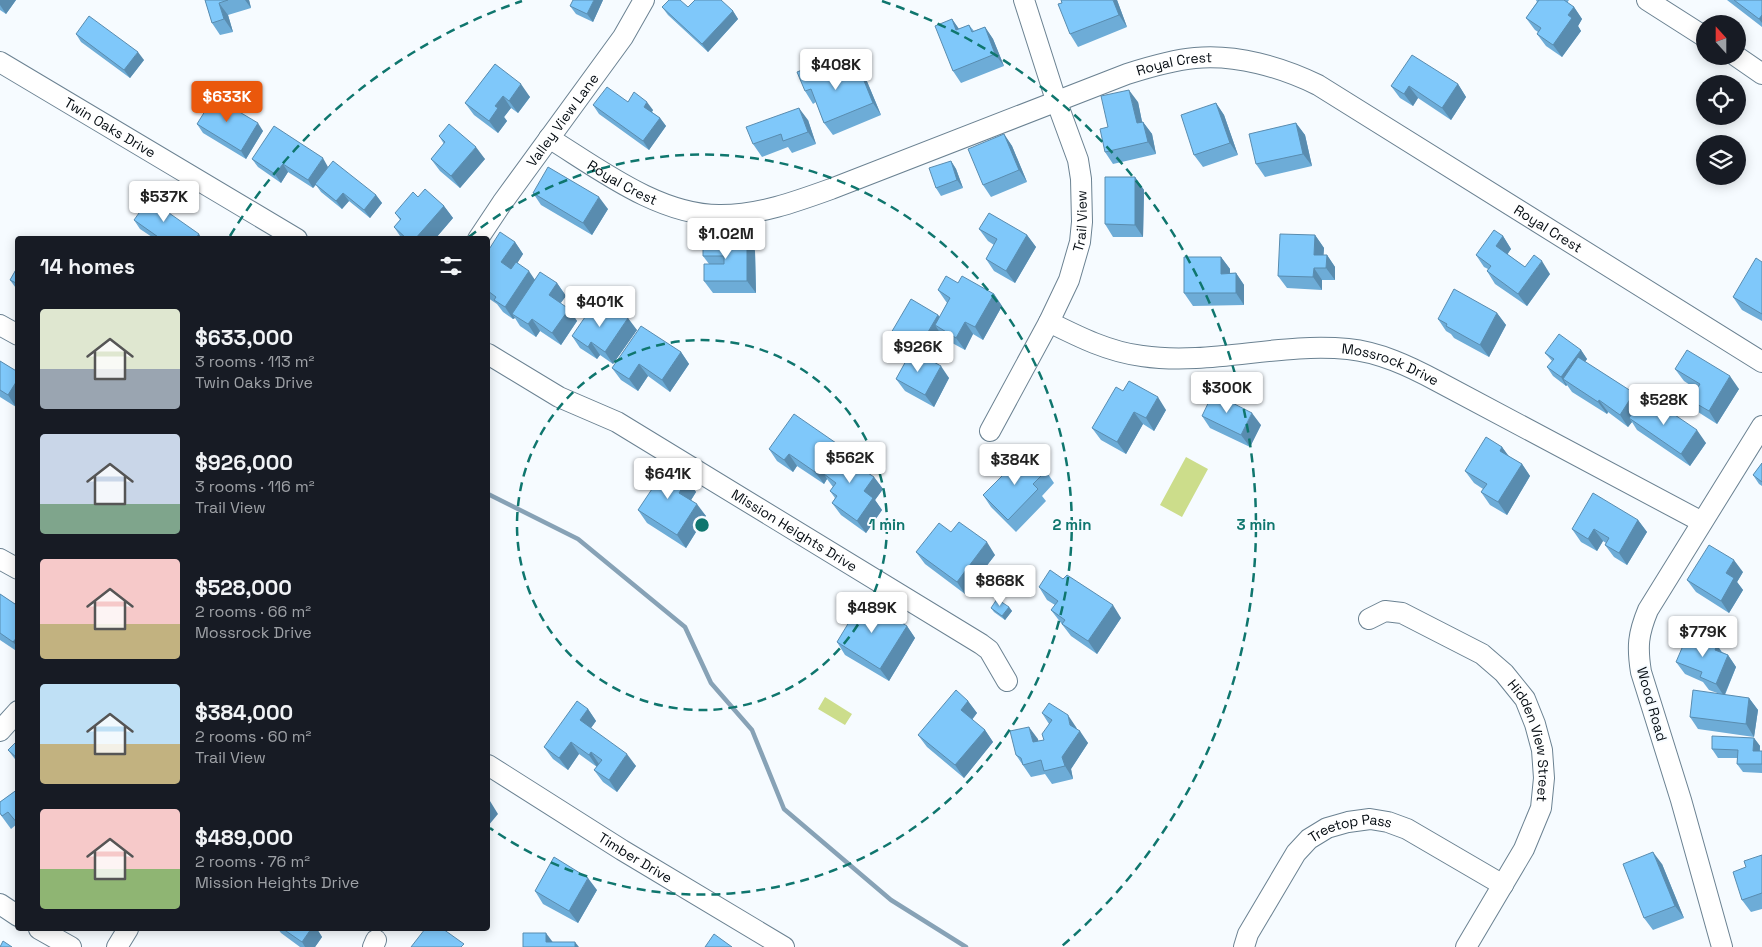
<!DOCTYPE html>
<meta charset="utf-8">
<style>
:root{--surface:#171b24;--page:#20242c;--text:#f1f3f6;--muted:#9ea1a6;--accent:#ea580c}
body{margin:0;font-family:"Space Grotesk",sans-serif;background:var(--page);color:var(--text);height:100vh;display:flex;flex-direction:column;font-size:19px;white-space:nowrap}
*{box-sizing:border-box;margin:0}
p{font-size:16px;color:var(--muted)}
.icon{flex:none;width:28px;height:28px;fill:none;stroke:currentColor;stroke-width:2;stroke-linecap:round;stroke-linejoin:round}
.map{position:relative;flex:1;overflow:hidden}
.details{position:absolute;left:15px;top:236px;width:475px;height:695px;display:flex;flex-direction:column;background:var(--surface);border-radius:5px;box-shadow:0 2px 12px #0003}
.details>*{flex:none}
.needle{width:32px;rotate:339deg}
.fabs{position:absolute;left:1696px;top:15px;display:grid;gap:10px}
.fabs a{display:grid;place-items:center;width:50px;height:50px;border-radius:50%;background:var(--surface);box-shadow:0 2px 12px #0003;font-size:25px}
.price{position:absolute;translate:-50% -42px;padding:0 11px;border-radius:5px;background:#fff;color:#222;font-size:16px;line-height:32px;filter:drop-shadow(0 1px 2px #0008)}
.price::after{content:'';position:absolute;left:50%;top:30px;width:15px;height:11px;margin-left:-8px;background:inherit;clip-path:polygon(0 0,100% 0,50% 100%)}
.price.on{background:var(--accent);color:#fff}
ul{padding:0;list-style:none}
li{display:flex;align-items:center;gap:15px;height:125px;padding:0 25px}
li span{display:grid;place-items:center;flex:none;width:140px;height:100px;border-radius:5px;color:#555}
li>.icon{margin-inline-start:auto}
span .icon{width:60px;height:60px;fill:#fffc;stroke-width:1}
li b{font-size:21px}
h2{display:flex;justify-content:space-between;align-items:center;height:60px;padding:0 25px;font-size:21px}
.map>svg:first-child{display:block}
.green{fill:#ccdd8b}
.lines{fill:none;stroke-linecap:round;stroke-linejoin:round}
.stream{stroke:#87a2b6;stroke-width:4.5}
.minor-casing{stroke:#6b8292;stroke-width:22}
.minor{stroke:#fff;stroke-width:20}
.wall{fill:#6dacd7}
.shaded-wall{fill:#598caf}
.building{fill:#7fc8fa;stroke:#598caf}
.ring{fill:none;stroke:#0f766e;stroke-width:2.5;stroke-dasharray:9 6}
.labels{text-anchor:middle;stroke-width:4;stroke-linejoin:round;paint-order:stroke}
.street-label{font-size:14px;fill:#050c12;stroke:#f6fbff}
.centre{fill:#0f766e;stroke:#f6fbff;stroke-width:2.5}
.ring-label{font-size:15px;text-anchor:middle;font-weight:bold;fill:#0f766e;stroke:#f6fbff;stroke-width:4;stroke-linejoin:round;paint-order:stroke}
</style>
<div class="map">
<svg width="1762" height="947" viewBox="0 0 1762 947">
<rect width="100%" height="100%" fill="#f6fbff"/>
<path class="green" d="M1186 457 1208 469 1182 517 1160 505Z
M825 697 852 714 845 725 818 709Z"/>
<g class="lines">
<path class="stream" d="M488 494 578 539 685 627 711 683 752 730 784 809 891 900 966 947"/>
<g class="minor-casing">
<g id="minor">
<path d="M1647 0 1705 37"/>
<path d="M1736 56 1762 74"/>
<path id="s1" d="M0 62 297 239"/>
<path id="s2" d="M549 138C599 169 660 216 721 215 759 215 795 202 831 189L1127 74C1149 67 1172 60 1195 58 1236 54 1281 67 1318 85L1762 362"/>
<path id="s3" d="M478 239 502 203 623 37 644 0"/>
<path id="s4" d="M1049 322C1079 337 1109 352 1142 356 1211 366 1279 342 1348 349 1379 352 1409 366 1437 381L1702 522"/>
<path d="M0 325 18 335"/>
<path id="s5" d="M488 354 559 397 617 422 981 644 989 650 1007 681"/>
<path id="s6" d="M990 431 1049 322 1069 280 1080 242 1082 222 1081 179 1078 160 1056 100 1024 0"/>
<path d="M0 559 18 569"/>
<path id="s7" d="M1369 619 1385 611 1402 613 1482 654 1504 673 1525 699 1535 724 1542 750 1544 778 1541 808 1524 849 1466 947"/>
<path d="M0 731 18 711"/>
<path id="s8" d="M488 765 622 850 784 947"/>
<path d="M0 904 18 916"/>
<path d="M39 929 71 947"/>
<path d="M117 947 128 929"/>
<path d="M373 947 376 940"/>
<path id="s9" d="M1244 947 1248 934 1296 853 1309 839 1327 828 1348 822 1370 819 1388 822 1407 829 1503 885"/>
<path d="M1722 947 1681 800 1641 672C1637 647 1638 634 1648 610L1762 426"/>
</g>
</g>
<use href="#minor" class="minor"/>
</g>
<path class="wall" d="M0 0H16L6 14 0 10Z
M205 0H249L251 8 228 15 233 32 220 35 212 23Z
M603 0 593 22 576 14 570 6Z
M1117 0 1127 27 1078 47 1070 34Z
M1536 0H1569L1567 3 1574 7 1582 19 1578 26 1581 31 1562 57 1546 46 1537 34 1538 32 1535 30 1526 18 1537 2Z
M1727 0H1762V27Z
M662 7H688L733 11 738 19 708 52 668 15Z
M952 19 959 29 969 25 974 31 985 27 993 39 1004 66 961 83 953 71Z
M76 34 144 60 130 78 81 42Z
M495 64 530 97 518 113 511 108 504 117 507 121 498 133 474 115 465 103Z
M830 75 831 77 866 79 881 115 833 135 824 123 816 102 813 104 805 91Z
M1458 84 1466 97 1451 120 1418 98 1413 106 1400 98 1391 86Z
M228 102 231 106 263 131 246 159 203 133 197 124Z
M628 102 653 110 652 112 660 118 666 126 649 150 599 114 593 105Z
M1138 102 1142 122H1143L1152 134 1156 154 1113 164 1105 152 1108 127Z
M1216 103 1224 115 1238 155 1203 167 1194 155Z
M808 120 816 144 792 153 788 147 762 157 753 144Z
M1296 123 1305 135 1312 166 1265 177 1256 164Z
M1004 134 1012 146 1027 182 991 197 983 185Z
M439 136 485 159 460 188 440 171 431 159 444 144Z
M252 159 328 167 324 173 376 195 382 203 370 218 349 201 342 209 321 192 316 185 313 188 288 172 281 183 258 167Z
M951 161 956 169 963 188 941 196 936 188Z
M1135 177 1144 190 1143 237H1113L1105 224Z
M533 193 608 209 592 235 541 205Z
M418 197 444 206 453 218 435 239H402L394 227 400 220 395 213Z
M134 220 202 239H155L140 229Z
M979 229 1027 235 1036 247 1015 283 994 271 986 259 994 245 988 241Z
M1315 235 1324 248 1323 255H1327L1335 267V280H1322V290L1287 288 1278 276Z
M1503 236 1511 249 1507 254 1525 267 1550 274 1527 306 1495 284 1487 271 1488 269 1484 267 1476 255Z
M747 238 755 251 756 293H713L704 281 709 264 703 256Z
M515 242 523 254 517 263 535 280 557 283 566 296 560 303 569 309 577 321 561 345 540 331 536 337 520 326 515 318 513 319 503 312 497 304 488 298V251Z
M1221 257 1230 269V273H1236L1244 285V305L1193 306 1184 293Z
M1762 262V321L1742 310 1733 297Z
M18 266V291L10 280Z
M958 283 994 294 1002 306 983 340 973 334 965 350 943 338 942 336 928 359 949 378 934 407 905 391 896 379 911 352 899 345 891 333 938 315 940 317 947 303 938 290Z
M1497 313 1506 325 1489 357 1454 338 1451 334 1446 331 1438 319Z
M610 315 637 330 613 364 600 355 597 359 580 348 572 336Z
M1581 350 1587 359 1585 362 1634 393 1640 402 1706 443 1690 466 1637 430 1632 422 1628 427 1608 412 1607 414 1572 392 1567 385 1566 386 1553 376 1547 367 1552 361 1545 353Z
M681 352 689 364 670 392 648 376 638 391 621 380 612 368Z
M0 361 18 372V405L16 407 0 397Z
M1675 369 1739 389 1717 424 1698 412 1690 400 1696 389 1684 381Z
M1123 391 1166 410 1154 431 1143 424 1126 454 1101 440 1092 428Z
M1202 416 1261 425 1250 447 1210 428Z
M836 443 841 450 861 458 870 470 868 473 874 477 883 489 875 500 882 510 866 533 841 515 832 503 835 498 830 491 833 487 827 479 824 484 797 466 793 472 777 461 769 449Z
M1502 447 1508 456 1522 464 1530 476 1507 515 1490 505 1481 492 1483 489 1474 483 1465 471Z
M1762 463V486L1759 484 1753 475Z
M1046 471 1054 483 1042 496 1046 501 1016 532 991 507 983 495Z
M648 479 687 480 696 492 691 500 706 516 686 548 647 523 638 510 654 487Z
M1638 520 1647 532 1627 565 1614 557 1605 545 1606 543 1603 541 1597 551 1581 542 1572 529Z
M951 532 995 555 965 594 925 564 916 552Z
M1743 572 1737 582 1743 590 1729 613 1696 592 1687 580Z
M1039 587 1121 618 1097 654 1071 636 1051 610 1055 605 1047 600Z
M0 594 18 606V652L0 640Z
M1009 607 1012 611 1005 620 994 612 991 608Z
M907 626 915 638 889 681 845 655 837 642Z
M1717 645 1722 652 1728 655 1736 667 1725 695 1749 698 1758 710 1754 737 1698 729 1690 717 1720 694 1709 690 1703 682 1685 674 1676 662Z
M968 701 977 713 972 720 985 730 993 742 964 778 927 747 918 735Z
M588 709 596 721 591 728 636 766 617 792 603 782 594 770 597 767 579 754 568 770 553 759 544 747Z
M1042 713 1076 727 1077 729 1088 743 1071 769 1073 779 1052 784 1045 774 1031 777 1016 755 1038 739V741L1044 740 1049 724Z
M1754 738 1760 746V751H1762V773L1743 772 1737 764V758H1718L1712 749Z
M18 740V763L8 750Z
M18 789V825L17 824 11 829 0 814V802Z
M1762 855V909L1751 912 1742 900 1746 867Z
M1662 864 1684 918 1653 930 1644 918Z
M597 890 578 923 543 904 535 891Z
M278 929H317L322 937 315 947H300L281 933Z"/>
<path class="shaded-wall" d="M0 0H16L6 14 0 5Z
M245 0H249L251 8Z
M594 0H603L593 22 587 14Z
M1113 0H1117L1127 27 1119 15Z
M219 3 228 15 233 32 224 19Z
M1574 7 1582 19 1578 26 1581 31 1562 57 1553 45 1568 15Z
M733 11 738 19 708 52 702 44Z
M1762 15V23L1759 19Z
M952 19 961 32 956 30Z
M985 27 993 39 1004 66 995 54Z
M138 52 144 60 130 78 124 70Z
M822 62 830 75 837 90 828 78Z
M858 66 866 79 881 115 873 103Z
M521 84 530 97 518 113 509 101Z
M1458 84 1466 97 1451 120 1442 108Z
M1409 86 1418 98 1413 106 1404 94Z
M1129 90 1138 102 1145 136 1137 123Z
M503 96 511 108 504 117 507 121 498 133 489 121 495 106Z
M647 102 653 110 650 115 644 107Z
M1216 103 1224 115 1238 155 1230 143Z
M799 108 808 120 816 144 808 132Z
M660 118 666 126 649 150 643 141Z
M1143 122 1152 134 1156 154 1148 142Z
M258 123 263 131 246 159 241 151Z
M1296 123 1305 135 1312 166 1303 154Z
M1004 134 1012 146 1027 182 1019 170Z
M476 147 485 159 460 188 451 176Z
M323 158 328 167 313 188 308 180Z
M951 161 956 169 963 188 957 180Z
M283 164 288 172 281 183 275 174Z
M1135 177 1144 190 1143 237 1135 225Z
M343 193 349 201 342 209 336 201Z
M376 195 382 203 370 218 364 210Z
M599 197 608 209 592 235 583 223Z
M444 206 453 218 435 239H415Z
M199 234 202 239H195Z
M1027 235 1036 247 1015 283 1006 271Z
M1315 235 1324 248 1323 267 1314 255Z
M1503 236 1511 249 1505 258 1496 246Z
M747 238 755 251 756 293 747 281Z
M515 242 523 254 510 275 501 262Z
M1327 255 1335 267V280L1326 268Z
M1221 257 1230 269V286L1221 274Z
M1542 261 1550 274 1527 306 1518 294Z
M1314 268 1322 280V290L1313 277Z
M529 271 537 283 512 314 515 318 513 319 505 307Z
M1236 273 1244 285V305L1236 293Z
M557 283 566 296 558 307 549 295Z
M994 294 1002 306 983 340 975 327Z
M569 309 577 321 561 345 552 333Z
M1497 313 1506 325 1489 357 1480 345Z
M938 315 947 327 935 325 942 336 927 361 918 349Z
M628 318 637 330 613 364 605 352Z
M532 319 540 331 536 337 528 324Z
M965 322 973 334 965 350 956 338Z
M591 342 600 355 597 359 588 347Z
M1581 350 1587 359 1569 383 1563 379 1567 385 1566 386 1561 377Z
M681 352 689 364 670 392 662 380Z
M639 364 648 376 638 391 629 379Z
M941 366 949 378 934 407 925 395Z
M1730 376 1739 389 1717 424 1709 411Z
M18 379V405L16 407 8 395Z
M1634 393 1642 406 1629 418 1632 422 1628 427 1620 415Z
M1158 397 1166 410 1154 431 1146 418Z
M1599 400 1608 412 1607 414 1598 402Z
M1134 412 1143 424 1126 454 1117 442Z
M1252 413 1261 425 1250 447 1241 435Z
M1697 430 1706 443 1690 466 1681 454Z
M836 443 844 455 824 474 827 479 824 484 815 472Z
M1502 447 1511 459 1500 451Z
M789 454 797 466 793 472 784 460Z
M861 458 870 470 865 477 856 465Z
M1522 464 1530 476 1507 515 1498 502Z
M874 477 883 489 875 500 882 510 866 533 857 521 864 491Z
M687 480 696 492 688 505 679 493Z
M697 504 706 516 686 548 677 535Z
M1638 520 1647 532 1627 565 1619 553Z
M1594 529 1603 541 1597 551 1588 539Z
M987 542 995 555 965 594 957 582Z
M1734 560 1743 572 1737 582 1743 590 1729 613 1721 601 1726 573Z
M1113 605 1121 618 1097 654 1088 641Z
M1009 607 1012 611 1005 620 1002 616Z
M907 626 915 638 889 681 880 669Z
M18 636V648L13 642Z
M1717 645 1725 658 1715 650Z
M1728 655 1736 667 1724 696 1716 684Z
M1749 698 1758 710 1754 737 1746 724Z
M968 701 977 713 969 723 961 710Z
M588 709 596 721 588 732 580 720Z
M1068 715 1076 727 1078 734 1080 731 1088 743 1071 769 1073 779 1065 766 1062 757 1070 725Z
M1029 727 1038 739 1041 755 1033 742Z
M985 730 993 742 964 778 955 765Z
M1754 738 1760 746 1759 759 1753 751Z
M571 742 579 754 568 770 559 758Z
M591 752 599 764 597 767 589 755Z
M627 754 636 766 617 792 609 780Z
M490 801 498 814 488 826V804Z
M1653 852 1662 864 1684 918 1675 906Z
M588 878 597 890 578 923 569 911Z
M311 929H317L322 937 315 947H305L302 942Z
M546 933 555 945 546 942Z
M575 942 579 947H575Z"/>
<path class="building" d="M205 0H228L219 3 224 19 212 23Z
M573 0H594L587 14 570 6Z
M669 0H680L688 7 695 0H721L733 11 702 44 662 7Z
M1061 0H1113L1119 15 1070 34 1058 4 1062 3Z
M1539 0H1564L1574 7 1568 15 1572 18 1553 45 1537 34 1541 28 1526 18Z
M1734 0H1762V15L1759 19Z
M89 16 138 52 124 70 76 34Z
M952 19 956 30 969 25 972 32 985 27 995 54 953 71 935 26Z
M1412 55 1458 84 1442 108 1409 86 1404 94 1391 86Z
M822 62 828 78 858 66 873 103 824 123 811 89 805 91 797 72Z
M495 64 521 84 509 101 503 96 495 106 498 108 489 121 465 103Z
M607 87 628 102 634 92 647 102 644 107 660 118 643 141 593 105Z
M1129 90 1137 123 1143 122 1148 142 1105 152 1100 129 1108 127 1101 96Z
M215 95 228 102 226 104 258 123 241 151 197 124Z
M1216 103 1230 143 1194 155 1181 115Z
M799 108 808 132 783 141 781 134 753 144 746 127Z
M1296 123 1303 154 1256 164 1249 134Z
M449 124 476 147 451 176 431 159 445 142 439 136Z
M274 126 323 158 308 180 283 164 275 174 252 159Z
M1004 134 1019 170 983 185 968 149Z
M333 161 376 195 364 210 343 193 336 201 315 184Z
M951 161 957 180 936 188 929 168Z
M548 167 599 197 583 223 533 193Z
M1105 177H1135V225L1105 224Z
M425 189 444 206 415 239H407L394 227 401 219 395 213 413 192 418 197Z
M149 199 199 234 195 239H161L134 220Z
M989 213 1027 235 1006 271 986 259 997 239 979 229Z
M1494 230 1503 236 1496 246 1525 267 1534 255 1542 261 1518 294 1487 271 1491 266 1476 255Z
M500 232 515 242 501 262 511 269 516 262 529 271 505 307 494 300 496 297 488 291V251Z
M1280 234 1315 235 1314 255H1327L1326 268H1314L1313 277 1278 276Z
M747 238V281H704V264H724V256H703V239Z
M1184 257H1221V274L1236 273V293H1184Z
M1756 258 1762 262V314L1733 297Z
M18 266V284L10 280Z
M540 272 557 283 549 295 569 309 552 333 532 319 528 324 512 314Z
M946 276 958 283 962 276 994 294 975 327 965 322 956 338 935 325 950 298 938 290Z
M1454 289 1497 313 1480 345 1446 326 1447 324 1438 319Z
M911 299 938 315 918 349 891 333Z
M594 304 610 315 615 309 628 318 605 352 591 342 588 347 572 336Z
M641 326 681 352 662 380 639 364 629 379 612 368Z
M1559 334 1581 350 1561 377 1547 367 1554 359 1545 353Z
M912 350 941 366 925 395 896 379Z
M1687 350 1730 376 1709 411 1690 400 1700 384 1675 369Z
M1578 357 1634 393 1620 415 1599 400 1598 402 1563 379Z
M0 361 18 372V379L8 395 0 390Z
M1129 381 1158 397 1146 418 1134 412 1117 442 1092 428 1116 387 1123 391Z
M1213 393 1252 413 1241 435 1202 416Z
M1643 398 1670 416 1672 413 1697 430 1681 454 1629 418Z
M794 414 836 443 815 472 789 454 784 460 769 449Z
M1486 437 1502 447 1500 451 1522 464 1498 502 1481 492 1487 484 1465 471Z
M844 446 861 458 856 465 874 477 864 491 873 498 857 521 832 503 837 496 830 491 836 483 824 474Z
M1026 452 1046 471 1033 484 1038 489 1008 520 983 495Z
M659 462 687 480 679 493 697 504 677 535 638 510 656 483 648 479Z
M1762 463V482L1753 475Z
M1593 493 1638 520 1619 553 1605 545 1609 538 1594 529 1588 539 1572 529Z
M959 522 987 542 957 582 916 552 939 523 951 532Z
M1709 545 1734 560 1726 573 1734 578 1721 601 1687 580Z
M1050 570 1063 579 1067 575 1113 605 1088 641 1062 624 1065 620 1051 610 1058 601 1039 587Z
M0 594 18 606V636L13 642 0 633Z
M863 599 907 626 880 669 837 642Z
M997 599 1009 607 1002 616 991 608Z
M1688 634 1717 645 1715 650 1728 655 1716 684 1700 677 1702 672 1676 662Z
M956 690 968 701 961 710 985 730 955 765 918 735Z
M1693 690 1749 698 1746 724 1690 717Z
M577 701 588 709 580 720 627 754 609 780 594 770 602 760 591 752 589 755 571 742 559 758 544 747Z
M1049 703 1068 715 1070 725 1080 731 1062 757 1065 766 1044 771 1041 760 1023 765 1021 758 1016 755 1010 731 1029 727 1033 742 1044 740 1042 734 1052 720 1042 713Z
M1712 736 1754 738 1753 751H1762V764H1737L1738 750 1712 749Z
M18 740V759L8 750Z
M18 789V824L8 812 2 816 0 813V802Z
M1653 852 1675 906 1644 918 1623 864Z
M1762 855V893L1742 900 1733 872 1746 867 1744 861Z
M554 857 588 878 569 911 535 891Z
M283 929H311L302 942Z
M425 929H443L464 944 461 947H411Z
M523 933H546V942H575V947H523Z
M714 934 732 947H705Z
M3 941 12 947H0Z"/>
<g class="ring">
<circle cx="702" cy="525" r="185"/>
<path d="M469 237A370 370 0 1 1 490 828"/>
<path d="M230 236A554 554 0 0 1 522 1M882 1A554 554 0 0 1 1062 946"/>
</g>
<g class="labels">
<g class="street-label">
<text dy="5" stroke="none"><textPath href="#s2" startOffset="671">Royal Crest</textPath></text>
<text dy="5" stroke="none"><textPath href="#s3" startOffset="146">Valley View Lane</textPath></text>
<text dy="5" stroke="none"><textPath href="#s1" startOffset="128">Twin Oaks Drive</textPath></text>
<text dy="5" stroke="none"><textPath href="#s2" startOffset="86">Royal Crest</textPath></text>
<text dy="5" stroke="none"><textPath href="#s6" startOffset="231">Trail View</textPath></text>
<text dy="5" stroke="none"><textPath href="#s2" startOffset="1091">Royal Crest</textPath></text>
<text dy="5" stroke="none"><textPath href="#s4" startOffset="351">Mossrock Drive</textPath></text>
<text dy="5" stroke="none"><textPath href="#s5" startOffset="354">Mission Heights Drive</textPath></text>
<text transform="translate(1652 704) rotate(74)" y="5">Wood Road</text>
<text dy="5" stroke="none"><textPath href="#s7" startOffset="229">Hidden View Street</textPath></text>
<text dy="5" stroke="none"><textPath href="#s9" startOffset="171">Treetop Pass</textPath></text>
<text dy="5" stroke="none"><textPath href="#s8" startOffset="174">Timber Drive</textPath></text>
</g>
</g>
<circle cx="702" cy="525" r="8" class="centre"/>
<g class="ring-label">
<text x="887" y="530">1 min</text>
<text x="1072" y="530">2 min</text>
<text x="1256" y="530">3 min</text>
</g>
</svg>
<div class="fabs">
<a><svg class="needle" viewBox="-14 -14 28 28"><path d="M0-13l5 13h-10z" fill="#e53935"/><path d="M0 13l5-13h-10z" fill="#9ea1a6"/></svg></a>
<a><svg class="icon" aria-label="locate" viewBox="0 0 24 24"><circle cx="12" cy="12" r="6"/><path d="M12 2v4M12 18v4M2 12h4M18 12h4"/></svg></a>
<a><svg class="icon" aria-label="layers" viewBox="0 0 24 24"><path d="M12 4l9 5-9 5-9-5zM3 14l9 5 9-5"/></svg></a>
</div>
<b class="price" style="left:836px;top:91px">$408K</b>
<b class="price on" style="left:227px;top:123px">$633K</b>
<b class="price" style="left:164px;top:223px">$537K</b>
<b class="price" style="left:726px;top:260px">$1.02M</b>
<b class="price" style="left:600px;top:328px">$401K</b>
<b class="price" style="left:918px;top:373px">$926K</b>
<b class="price" style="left:1227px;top:414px">$300K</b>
<b class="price" style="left:1664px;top:426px">$528K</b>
<b class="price" style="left:850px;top:484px">$562K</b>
<b class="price" style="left:1015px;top:486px">$384K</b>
<b class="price" style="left:668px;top:500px">$641K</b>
<b class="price" style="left:1000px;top:607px">$868K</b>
<b class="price" style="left:872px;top:634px">$489K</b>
<b class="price" style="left:1703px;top:658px">$779K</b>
<section class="details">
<h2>14 homes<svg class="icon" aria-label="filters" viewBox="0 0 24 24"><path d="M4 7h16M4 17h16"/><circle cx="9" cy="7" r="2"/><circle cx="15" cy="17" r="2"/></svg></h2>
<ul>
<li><span style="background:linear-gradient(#dfe7d0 60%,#9aa5b1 0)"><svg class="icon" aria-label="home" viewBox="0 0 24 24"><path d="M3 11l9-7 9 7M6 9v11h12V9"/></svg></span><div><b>$633,000</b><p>3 rooms · 113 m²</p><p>Twin Oaks Drive</p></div></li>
<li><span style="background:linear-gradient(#c9d6e8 70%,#7fa58c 0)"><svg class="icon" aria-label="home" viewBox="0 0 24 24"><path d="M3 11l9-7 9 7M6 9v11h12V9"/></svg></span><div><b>$926,000</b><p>3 rooms · 116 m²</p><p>Trail View</p></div></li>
<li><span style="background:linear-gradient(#f6c9c9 65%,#c2b280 0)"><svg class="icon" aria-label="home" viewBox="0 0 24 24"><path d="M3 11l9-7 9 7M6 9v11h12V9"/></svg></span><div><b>$528,000</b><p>2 rooms · 66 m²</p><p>Mossrock Drive</p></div></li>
<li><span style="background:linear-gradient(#bfe0f5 60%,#c2b280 0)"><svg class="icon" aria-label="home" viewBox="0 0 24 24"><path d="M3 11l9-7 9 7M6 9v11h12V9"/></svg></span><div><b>$384,000</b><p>2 rooms · 60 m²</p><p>Trail View</p></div></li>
<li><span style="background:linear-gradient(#f6c9c9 60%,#8fb573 0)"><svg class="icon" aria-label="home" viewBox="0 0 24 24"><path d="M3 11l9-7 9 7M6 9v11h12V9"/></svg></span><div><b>$489,000</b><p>2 rooms · 76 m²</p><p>Mission Heights Drive</p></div></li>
</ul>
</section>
</div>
